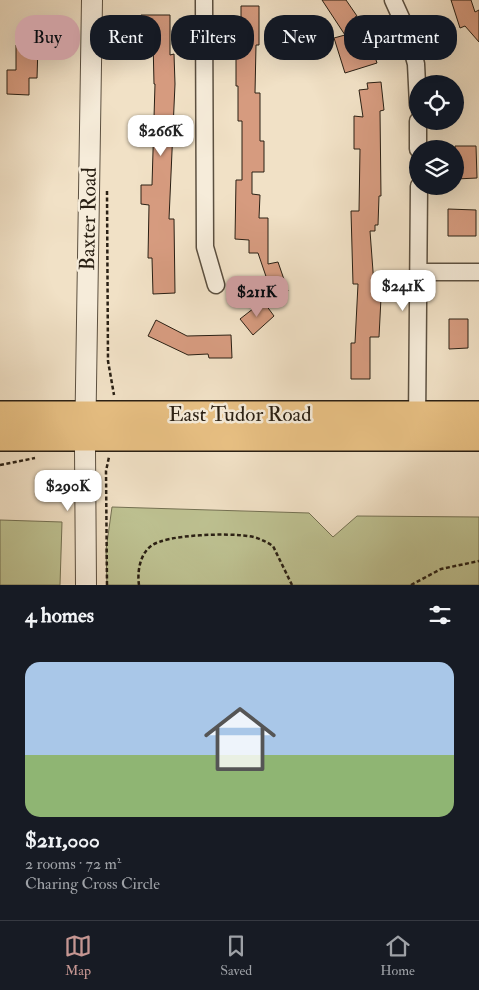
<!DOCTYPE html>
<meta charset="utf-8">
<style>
:root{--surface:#171b24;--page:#20242c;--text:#f1f3f6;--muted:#9ea1a6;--line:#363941;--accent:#c59692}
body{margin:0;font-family:"IM FELL Double Pica",serif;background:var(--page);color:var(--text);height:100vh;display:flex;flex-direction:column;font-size:19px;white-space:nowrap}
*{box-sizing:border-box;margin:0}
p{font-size:16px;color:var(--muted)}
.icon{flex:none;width:28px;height:28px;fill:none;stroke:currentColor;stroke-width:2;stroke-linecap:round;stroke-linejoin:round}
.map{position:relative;height:585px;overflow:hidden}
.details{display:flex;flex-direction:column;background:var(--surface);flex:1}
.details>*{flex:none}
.hud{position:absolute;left:15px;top:15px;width:450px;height:45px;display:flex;gap:10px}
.buttons{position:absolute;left:409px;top:75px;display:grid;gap:10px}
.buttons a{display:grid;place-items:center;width:55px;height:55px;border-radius:50%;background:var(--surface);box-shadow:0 5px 20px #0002;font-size:25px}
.price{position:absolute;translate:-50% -42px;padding:0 11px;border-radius:10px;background:#fff;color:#222;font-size:16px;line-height:32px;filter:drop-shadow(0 1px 2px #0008)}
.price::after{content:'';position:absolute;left:50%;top:30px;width:15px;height:11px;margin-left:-8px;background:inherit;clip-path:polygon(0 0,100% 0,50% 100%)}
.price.selected{background:var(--accent);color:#111}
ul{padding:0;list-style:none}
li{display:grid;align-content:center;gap:10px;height:265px;padding:0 25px}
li+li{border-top:1px solid var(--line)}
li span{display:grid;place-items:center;height:155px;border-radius:15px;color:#555}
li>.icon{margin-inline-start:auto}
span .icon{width:90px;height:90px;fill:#fffc;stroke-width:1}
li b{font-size:21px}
h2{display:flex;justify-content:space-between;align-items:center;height:60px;padding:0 25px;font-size:21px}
.chip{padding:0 18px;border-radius:20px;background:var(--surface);box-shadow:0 5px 20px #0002;font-size:18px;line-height:45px}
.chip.selected{background:var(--accent);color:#111}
.tabs{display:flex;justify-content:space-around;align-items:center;height:70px;border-top:1px solid var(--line);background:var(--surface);font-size:14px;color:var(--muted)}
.tabs a{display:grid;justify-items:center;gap:2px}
.tabs .selected{color:var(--accent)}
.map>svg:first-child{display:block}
.green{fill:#bec292;stroke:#747153}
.building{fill:#d69b7f;stroke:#2a2014}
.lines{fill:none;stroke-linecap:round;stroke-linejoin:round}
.minor-casing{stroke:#5c5040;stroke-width:19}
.tertiary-casing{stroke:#5c5040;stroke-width:22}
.primary-casing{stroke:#2a2014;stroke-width:28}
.path{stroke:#2a2014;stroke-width:2.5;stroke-dasharray:4 2.5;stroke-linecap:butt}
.minor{stroke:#f6ecda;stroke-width:16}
.tertiary{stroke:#f6ecda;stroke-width:20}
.primary{stroke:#e8c083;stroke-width:25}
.labels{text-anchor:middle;stroke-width:5;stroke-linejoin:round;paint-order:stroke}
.street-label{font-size:21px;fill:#2a2014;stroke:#f6ecda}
</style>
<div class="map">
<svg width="479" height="585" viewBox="0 0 479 585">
<rect width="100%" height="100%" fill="#f1e1c6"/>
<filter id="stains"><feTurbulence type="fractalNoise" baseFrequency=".004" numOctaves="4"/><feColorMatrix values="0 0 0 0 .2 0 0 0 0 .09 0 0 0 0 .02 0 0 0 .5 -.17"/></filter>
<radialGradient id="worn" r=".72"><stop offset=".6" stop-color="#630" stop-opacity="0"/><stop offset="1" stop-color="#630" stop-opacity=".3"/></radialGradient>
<path class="green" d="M112 507 309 513 333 537 357 516 479 517V585H107L106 550Z
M0 520 62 522 60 585H0Z"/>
<path class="building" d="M322 0H346L357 16 355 17 364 47 371 45 377 63 345 73 334 38 345 35Z
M451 0H471L475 12 479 10V42L465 26 460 28Z
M241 6H259V45H256L255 93H260V141H264V172H252V194L260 195 259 218H268V264L278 262 288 291 272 294 258 253H249V240L235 239 236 180H242V121H238V86H236V50H241Z
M141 15H170V55L174 54 175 84 169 219H174L175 293 153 294 152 258H148L149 205 141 204V185H152L155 84H154L153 40 152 34H141Z
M16 45 38 46 37 78H29V95L7 94V70H16Z
M381 82 384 110 380 111 381 196H379L378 225H375V231H370L375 298H381L379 337H370V379H351V343H355L358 284H353L351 211H359L360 149H354V116L363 117 359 90 368 89 367 83Z
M455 146H476L477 178 456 179Z
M448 209 476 210V236H448Z
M263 301 274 316 253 335 240 319Z
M449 319H468V348L449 349Z
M156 320 187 336 231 335 232 358H209L208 354 188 355 148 336Z"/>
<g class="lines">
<g class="minor-casing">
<path id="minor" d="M204 0 205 247 216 285
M393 0 407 31 416 64 418 105
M418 121V149
M420 272H479
M417 424 419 186"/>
</g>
<g class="tertiary-casing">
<path id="tertiary" d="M86 585 85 450 92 0"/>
</g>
<g class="primary-casing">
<path id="primary" d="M0 414H479
M0 438H479"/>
</g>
<path class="path" d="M107 191 108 361 114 395
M0 465 35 458
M107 585 106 471 109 457
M139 585C137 572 140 554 151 546 167 534 228 533 248 536 257 537 265 541 273 546L292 585
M411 585 441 569 479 561"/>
<use href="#minor" class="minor"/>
<use href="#tertiary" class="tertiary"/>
<use href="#primary" class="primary"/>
</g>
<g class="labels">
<g class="street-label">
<text transform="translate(88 219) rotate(-89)" y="7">Baxter Road</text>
<text x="240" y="421">East Tudor Road</text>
</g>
</g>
<rect width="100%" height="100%" filter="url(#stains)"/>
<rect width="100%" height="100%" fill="url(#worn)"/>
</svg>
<div class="buttons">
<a><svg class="icon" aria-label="locate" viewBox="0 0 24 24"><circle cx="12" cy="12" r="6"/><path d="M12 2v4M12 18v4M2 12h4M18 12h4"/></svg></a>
<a><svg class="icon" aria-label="layers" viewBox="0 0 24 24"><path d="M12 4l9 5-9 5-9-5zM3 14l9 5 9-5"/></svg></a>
</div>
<b class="price" style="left:161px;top:157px">$266K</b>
<b class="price" style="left:403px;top:312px">$241K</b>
<b class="price selected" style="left:257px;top:318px">$211K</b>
<b class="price" style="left:68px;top:512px">$290K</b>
<div class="hud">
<a class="chip selected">Buy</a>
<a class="chip">Rent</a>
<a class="chip">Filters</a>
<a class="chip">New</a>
<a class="chip">Apartment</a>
</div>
</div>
<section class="details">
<h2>4 homes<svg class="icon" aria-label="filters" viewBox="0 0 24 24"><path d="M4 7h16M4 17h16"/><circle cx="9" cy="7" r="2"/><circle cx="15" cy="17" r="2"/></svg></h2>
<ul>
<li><span style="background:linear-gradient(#a9c7e8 60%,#8fb573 0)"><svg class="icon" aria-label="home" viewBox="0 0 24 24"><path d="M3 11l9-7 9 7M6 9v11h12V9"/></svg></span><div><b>$211,000</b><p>2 rooms · 72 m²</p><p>Charing Cross Circle</p></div></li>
</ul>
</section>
<nav class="tabs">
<a class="selected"><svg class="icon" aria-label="map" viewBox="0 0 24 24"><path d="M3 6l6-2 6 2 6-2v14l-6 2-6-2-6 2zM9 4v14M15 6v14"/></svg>Map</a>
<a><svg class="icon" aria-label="saved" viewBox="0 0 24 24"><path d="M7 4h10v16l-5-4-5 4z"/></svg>Saved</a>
<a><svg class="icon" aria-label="home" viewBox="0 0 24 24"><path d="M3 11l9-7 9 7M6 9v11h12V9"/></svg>Home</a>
</nav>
